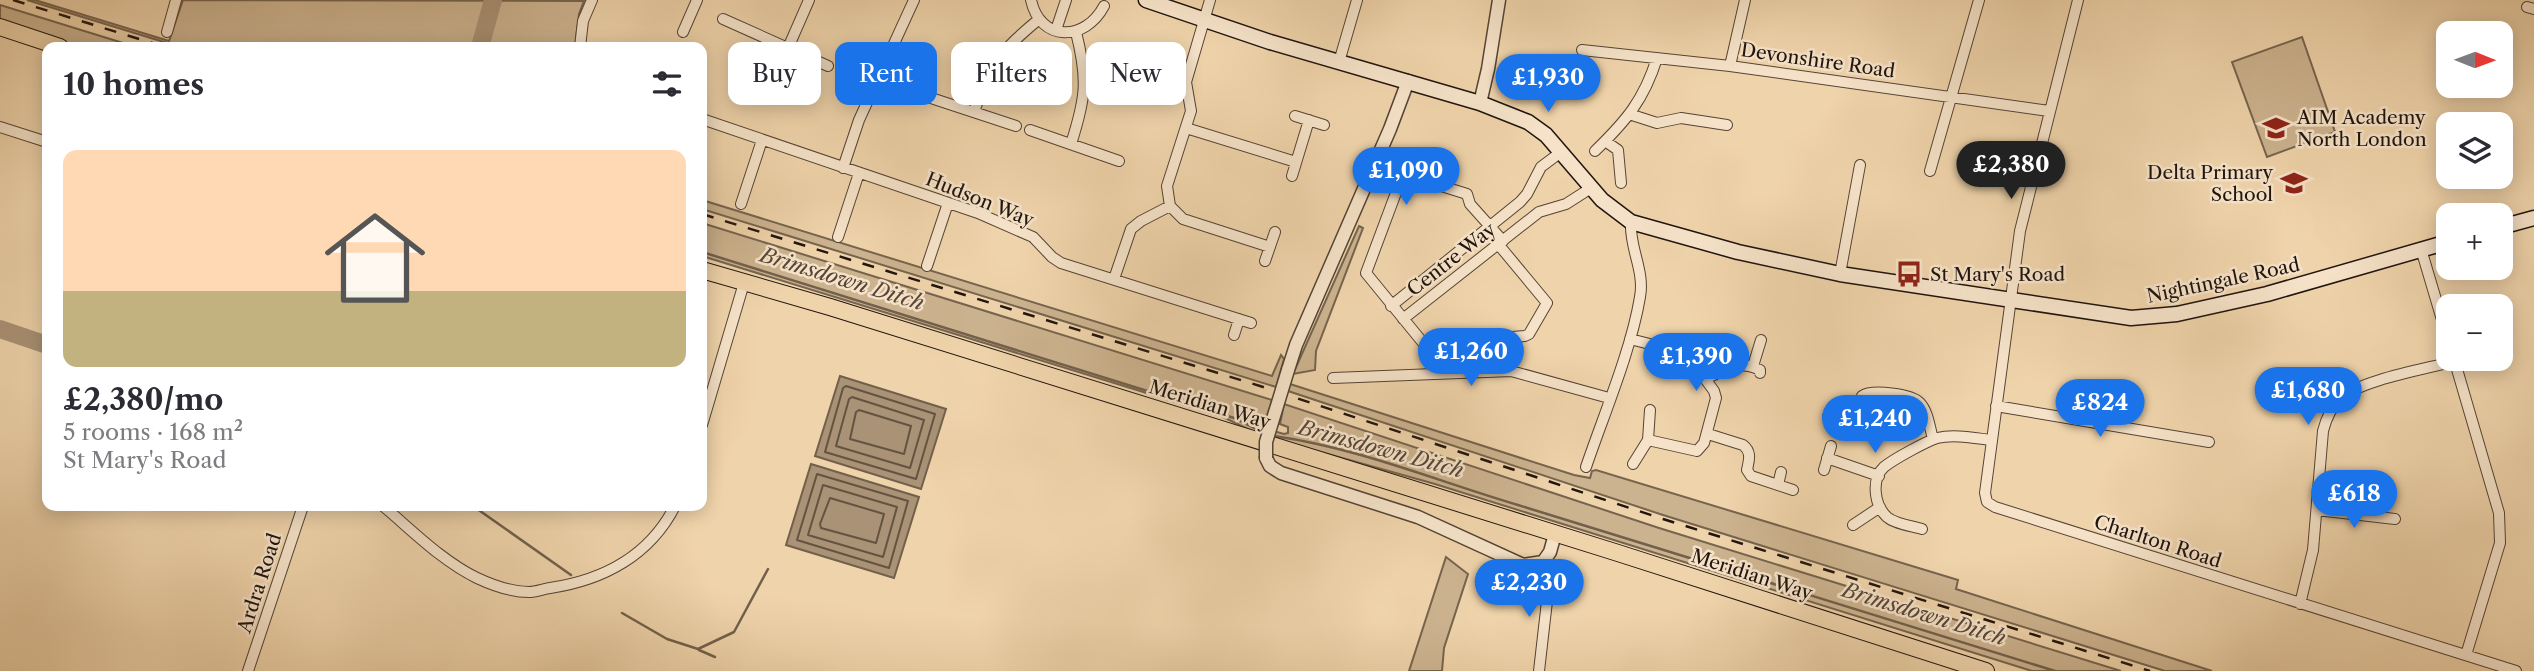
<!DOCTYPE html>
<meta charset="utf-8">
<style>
:root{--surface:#fff;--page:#f7f7f7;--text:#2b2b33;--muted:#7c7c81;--accent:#1a73e8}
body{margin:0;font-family:"Libre Caslon Text",serif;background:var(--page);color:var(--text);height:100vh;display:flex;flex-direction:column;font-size:26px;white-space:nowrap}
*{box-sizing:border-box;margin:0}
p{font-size:23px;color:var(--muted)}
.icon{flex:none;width:38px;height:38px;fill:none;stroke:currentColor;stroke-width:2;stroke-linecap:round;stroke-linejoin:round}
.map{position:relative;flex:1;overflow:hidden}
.sheet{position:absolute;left:42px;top:42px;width:665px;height:469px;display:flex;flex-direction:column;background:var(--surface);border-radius:14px;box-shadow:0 4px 18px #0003}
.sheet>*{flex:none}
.banner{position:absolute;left:728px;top:42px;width:665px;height:63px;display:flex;gap:14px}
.needle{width:46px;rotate:91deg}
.tools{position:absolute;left:2436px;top:21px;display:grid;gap:14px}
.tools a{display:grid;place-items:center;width:77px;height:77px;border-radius:14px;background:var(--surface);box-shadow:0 4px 18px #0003;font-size:35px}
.price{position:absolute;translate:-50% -60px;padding:0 16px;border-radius:24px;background:var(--accent);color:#fff;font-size:23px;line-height:46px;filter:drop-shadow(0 2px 4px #0008)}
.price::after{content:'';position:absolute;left:50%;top:42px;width:21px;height:16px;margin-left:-10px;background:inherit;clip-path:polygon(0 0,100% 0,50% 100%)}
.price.on{background:#222;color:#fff}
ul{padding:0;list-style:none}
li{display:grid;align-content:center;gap:14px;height:371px;padding:0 21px}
li span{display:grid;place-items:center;height:217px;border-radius:14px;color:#555}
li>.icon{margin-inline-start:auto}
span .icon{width:126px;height:126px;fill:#fffc;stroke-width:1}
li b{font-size:30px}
h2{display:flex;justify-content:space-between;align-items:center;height:84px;padding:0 21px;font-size:30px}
.chip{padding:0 24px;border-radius:14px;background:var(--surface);box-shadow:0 4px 18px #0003;font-size:24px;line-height:63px}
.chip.on{background:var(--accent);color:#fff}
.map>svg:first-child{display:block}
.green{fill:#ccb38f;stroke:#76644e;stroke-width:2}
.water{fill:#a99275;stroke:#72604c;stroke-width:2}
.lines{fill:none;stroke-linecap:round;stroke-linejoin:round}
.shore{stroke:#645342;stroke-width:2}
.stream{stroke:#72604c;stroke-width:2.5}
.river{stroke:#a99275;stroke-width:18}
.minor-casing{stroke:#544435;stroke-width:12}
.tertiary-casing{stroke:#544435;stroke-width:15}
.secondary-casing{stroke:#20140e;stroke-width:17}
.primary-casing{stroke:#20140e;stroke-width:18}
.minor{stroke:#f5e2c8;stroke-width:10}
.tertiary{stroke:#f5e2c8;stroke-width:12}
.secondary{stroke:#f5e2c8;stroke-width:14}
.primary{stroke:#efd3aa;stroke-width:16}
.rail{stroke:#20140e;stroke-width:2.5;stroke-dasharray:12 12;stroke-linecap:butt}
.tertiary-bridge-casing{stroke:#544435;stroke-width:15;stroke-linecap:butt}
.tertiary-bridge{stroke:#f5e2c8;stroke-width:12}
.labels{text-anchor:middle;stroke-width:5;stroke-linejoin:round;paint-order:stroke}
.street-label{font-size:19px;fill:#20140e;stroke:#f5e2c8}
.poi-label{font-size:19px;fill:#20140e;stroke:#f5e2c8;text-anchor:start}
.water-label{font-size:21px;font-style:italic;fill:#574637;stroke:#f5e2c8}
</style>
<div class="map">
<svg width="2534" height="671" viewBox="0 0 2534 671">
<rect width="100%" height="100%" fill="#efd3aa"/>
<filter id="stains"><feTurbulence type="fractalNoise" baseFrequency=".00286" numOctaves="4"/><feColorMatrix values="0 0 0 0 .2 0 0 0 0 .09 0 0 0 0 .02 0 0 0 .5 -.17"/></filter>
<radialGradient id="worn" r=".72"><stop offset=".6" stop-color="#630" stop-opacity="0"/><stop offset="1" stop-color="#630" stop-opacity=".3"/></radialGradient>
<path class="green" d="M27 0H35L169 41 183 0 584 1 579 14 575 47H180Z
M0 5 136 47H73L0 24Z
M2302 37 2335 132 2267 157 2232 62Z
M702 200 1272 376 1281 355 1284 359 1276 387 702 209Z
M702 223 1272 400 1263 428 1284 434 1288 433V427L1280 424 1284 404 1659 528 2121 671H2032L1435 484 1260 435 1221 416 702 256Z
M1359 226 1363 228 1316 351 1315 370 1293 374Z
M1290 384 1574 475 1590 478 1592 471 1596 470 1958 580 1956 589 2212 671H2165L1663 515 1288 391Z
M1446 557 1468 574 1444 648 1442 671H1409Z"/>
<path class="water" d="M840 376 946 409 921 489 815 456Z
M811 464 919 497 894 578 786 545Z"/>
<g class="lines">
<path class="shore" d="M846 386 935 414 916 479 825 452 843 388Z
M852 397 924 420 910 468 836 446 849 399Z
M859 410 911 426 904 454 850 439 856 412Z
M817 474 908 501 889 568 797 540Z
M823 485 897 507 883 557 808 535Z
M830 498 884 514 876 543 821 528 820 524Z"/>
<path class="stream" d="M702 252 1234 418 1265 433
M1274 436C1358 448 1437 481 1518 505 1698 559 1876 616 2055 671
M473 506 571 575
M622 613 667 639 698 649 734 632 768 569
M699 650 715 657"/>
<path class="river" d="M480 47 493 0
M0 329 47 345"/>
<g class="minor-casing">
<path id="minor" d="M1031 0C1040 42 1085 42 1104 6
M2078 0 2020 231 1985 493 1987 502 1995 507 2516 671
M2527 7 2534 9
M723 19 828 66
M1056 30 1066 0
M167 32 176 0
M683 32 697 0
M580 47 583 21 592 0
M788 48 809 0
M1582 50 1730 66 2049 111
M1339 62 1357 0
M1730 66 1745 0
M928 97 1016 126
M974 112C991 63 998 53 1038 20
M1629 114 1657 123 1681 118 1727 125
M1295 116 1324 125
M702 119 978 213 1033 237 1052 257 1061 263 1251 323
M0 127 47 142
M1186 128 1296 162
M1030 130 1119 161
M1605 141 1618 150 1621 183
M1071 144C1086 97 1088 80 1076 32
M1595 151C1626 121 1644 100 1657 58
M843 168 859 120 914 0
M1930 171 1979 0
M1292 176 1309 120
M741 204 762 140
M1170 206 1183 219 1270 247
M838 237 859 173
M1498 244 1547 303 1529 334 1525 336 1424 344 1366 273 1403 174 1467 194 1470 204 1503 241
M2421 249 2448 340
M1265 261 1275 232
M927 266 948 203
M1840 274 1860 165
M1114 279 1131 229 1141 221 1170 206 1167 186 1191 111 1186 82 1210 0
M1391 306 1520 202 1527 194 1541 167 1561 152
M1403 319 1539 212 1566 204 1591 188
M1234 335 1239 319
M1630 339 1681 352 1689 357 1714 391 1716 398 1704 443 1697 451 1648 440
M2454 359 2499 513 2500 543 2466 655
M1753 366 1761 340
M1333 378 1511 371 1609 398
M1706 379C1724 370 1740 359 1760 370V373
M1996 406 2209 442
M1828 416 1852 421 1862 396C1872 389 1912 394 1920 403 1928 411 1930 429 1933 439
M702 425 744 283
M1708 434 1743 445C1752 452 1749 460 1747 470L1751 476 1793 490
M1827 458 1879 476
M1633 464 1648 440 1650 410
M1586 467C1604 414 1631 351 1640 297 1645 271 1629 247 1631 222
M1824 470 1831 446
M1778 485 1781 472
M383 506C413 531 442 561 477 578 492 585 512 592 529 592 536 592 543 589 550 588 604 580 650 555 675 506
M2317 510 2395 519
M1853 525 1880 507
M1922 529C1912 526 1895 524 1887 517 1874 505 1871 479 1884 467 1894 459 1925 442 1937 438 1954 434 1974 438 1991 440
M2300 604 2313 550 2323 431C2326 419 2331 407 2341 398 2361 380 2426 369 2455 361
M248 671 303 506
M1539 671 1550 575 1543 562"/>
</g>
<g class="tertiary-casing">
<path id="tertiary" d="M1480 103 1488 69 1499 0
M1288 370 1296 345 1390 129 1408 81
M1266 458 1270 466 1281 473 1418 517 1523 565 1543 562 1550 552 1555 534"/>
</g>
<g class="secondary-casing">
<path id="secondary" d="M1146 0 1270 42 1480 103 1528 122 1546 135 1602 200 1631 222 1738 252 1840 274 2131 318 2177 314 2267 294 2448 242
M2501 227 2534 218"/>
</g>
<g class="primary-casing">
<path id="primary" d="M0 27 60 47
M702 270 830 307 1618 553 1986 671"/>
</g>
<use href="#minor" class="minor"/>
<use href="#tertiary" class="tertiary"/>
<use href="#secondary" class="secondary"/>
<use href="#primary" class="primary"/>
<path class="rail" d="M13 0 165 47
M702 214 1260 386 1663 519 2150 671"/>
<g class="tertiary-bridge-casing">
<path id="tertiary-bridge" d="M1266 458V442L1288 370"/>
</g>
<use href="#tertiary-bridge" class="tertiary-bridge"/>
</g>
<defs>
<g id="school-bare" transform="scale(2.1)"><path d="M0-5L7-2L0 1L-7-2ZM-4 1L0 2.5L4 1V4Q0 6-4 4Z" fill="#8f2418" stroke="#f5e2c8" stroke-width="2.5" paint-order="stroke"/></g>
<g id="bus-bare" transform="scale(2.1)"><path d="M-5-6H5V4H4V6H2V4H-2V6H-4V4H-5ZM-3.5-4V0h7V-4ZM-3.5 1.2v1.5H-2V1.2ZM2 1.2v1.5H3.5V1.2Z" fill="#8f2418" stroke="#f5e2c8" stroke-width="2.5" paint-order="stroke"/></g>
</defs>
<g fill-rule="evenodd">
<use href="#school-bare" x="2276" y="128"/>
<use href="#school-bare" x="2294" y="183"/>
<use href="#bus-bare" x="1909" y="274"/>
</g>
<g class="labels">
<g class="street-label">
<text transform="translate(1818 60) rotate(8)" y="7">Devonshire Road</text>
<text transform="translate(980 199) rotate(22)" y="7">Hudson Way</text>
<text transform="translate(1451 259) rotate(-38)" y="7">Centre Way</text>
<text transform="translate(2223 280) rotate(-12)" y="7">Nightingale Road</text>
<text transform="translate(1210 404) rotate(17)" y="7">Meridian Way</text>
<text transform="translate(2158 541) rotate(18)" y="7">Charlton Road</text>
<text transform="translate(1752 574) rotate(18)" y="7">Meridian Way</text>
<text transform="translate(259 583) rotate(-72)" y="7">Ardra Road</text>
</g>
<g class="poi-label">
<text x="2297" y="124">AIM Academy<tspan x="2297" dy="22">North London</tspan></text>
<text x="2273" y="179" text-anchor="end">Delta Primary<tspan x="2273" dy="22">School</tspan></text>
<text x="1930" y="281">St Mary's Road</text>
</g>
<g class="water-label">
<text transform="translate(842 279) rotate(17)" y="7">Brimsdown Ditch</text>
<text transform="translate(1381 449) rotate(15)" y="7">Brimsdown Ditch</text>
<text transform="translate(1924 614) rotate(17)" y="7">Brimsdown Ditch</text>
</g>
</g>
<rect width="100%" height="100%" filter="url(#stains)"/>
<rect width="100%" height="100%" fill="url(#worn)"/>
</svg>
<div class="tools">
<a><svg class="needle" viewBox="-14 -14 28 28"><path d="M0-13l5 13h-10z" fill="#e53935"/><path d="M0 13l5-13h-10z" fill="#7c7c81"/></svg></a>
<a><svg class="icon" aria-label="layers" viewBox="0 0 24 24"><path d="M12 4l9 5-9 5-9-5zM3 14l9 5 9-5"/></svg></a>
<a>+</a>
<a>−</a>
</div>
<b class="price" style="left:1548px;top:114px">£1,930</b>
<b class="price on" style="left:2011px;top:201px">£2,380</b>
<b class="price" style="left:1406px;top:207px">£1,090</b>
<b class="price" style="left:1471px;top:388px">£1,260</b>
<b class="price" style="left:1696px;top:393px">£1,390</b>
<b class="price" style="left:2308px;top:427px">£1,680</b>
<b class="price" style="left:2100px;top:439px">£824</b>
<b class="price" style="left:1875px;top:455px">£1,240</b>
<b class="price" style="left:2354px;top:530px">£618</b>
<b class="price" style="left:1529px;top:619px">£2,230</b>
<div class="banner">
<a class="chip">Buy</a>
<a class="chip on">Rent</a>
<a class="chip">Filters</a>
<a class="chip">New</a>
</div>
<section class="sheet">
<h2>10 homes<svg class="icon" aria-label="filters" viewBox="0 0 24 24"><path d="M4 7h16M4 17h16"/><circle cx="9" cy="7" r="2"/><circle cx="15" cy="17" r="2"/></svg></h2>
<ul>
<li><span style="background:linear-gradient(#ffd9b3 65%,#c2b280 0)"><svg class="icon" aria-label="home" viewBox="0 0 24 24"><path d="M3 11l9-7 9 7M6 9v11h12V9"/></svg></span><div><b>£2,380/mo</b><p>5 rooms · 168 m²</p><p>St Mary's Road</p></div></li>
</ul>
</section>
</div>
